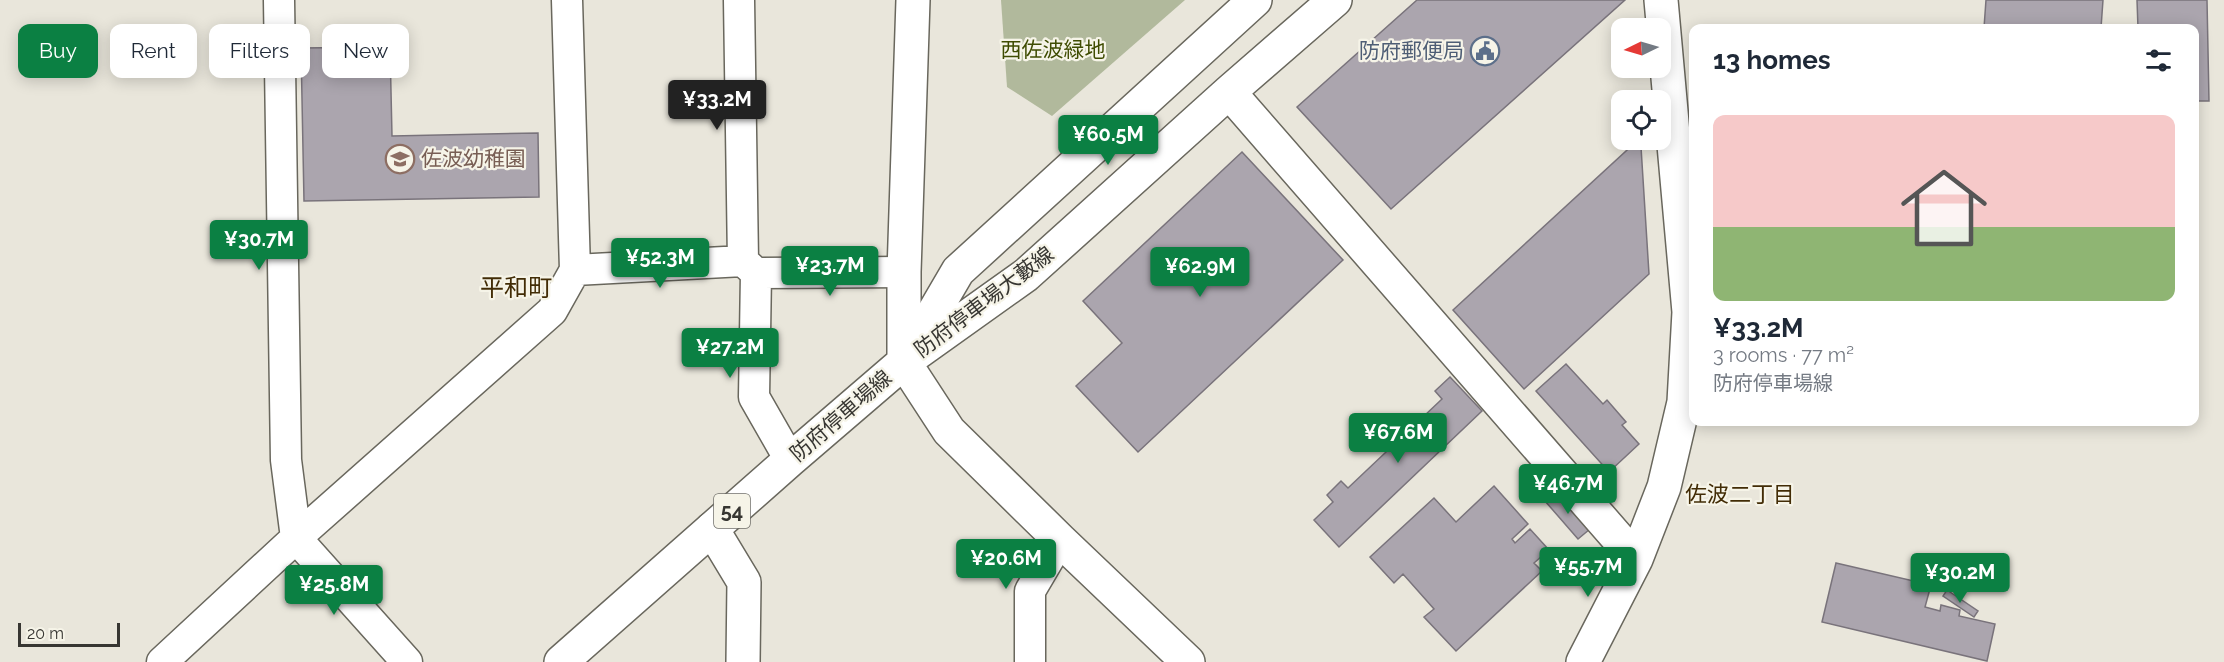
<!DOCTYPE html>
<meta charset="utf-8">
<style>
:root{--surface:#fff;--page:#f6f6f7;--text:#1f2937;--muted:#747a83;--line:#e0e1e3;--accent:#0b8043}
body{margin:0;font-family:Raleway,"Noto Sans JP",sans-serif;background:var(--page);color:var(--text);height:100vh;display:flex;flex-direction:column;font-size:22px;white-space:nowrap}
*{box-sizing:border-box;margin:0}
p{font-size:20px;color:var(--muted)}
.icon{flex:none;width:33px;height:33px;fill:none;stroke:currentColor;stroke-width:2;stroke-linecap:round;stroke-linejoin:round}
.map{position:relative;flex:1;overflow:hidden}
.side{position:absolute;left:1689px;top:24px;width:510px;height:402px;display:flex;flex-direction:column;background:var(--surface);border-radius:12px;box-shadow:0 3px 15px #0003}
.side>*{flex:none}
.top-card{position:absolute;left:18px;top:24px;width:570px;height:54px;display:flex;gap:12px}
.needle{width:39px;rotate:265deg}
.fabs{position:absolute;left:1611px;top:18px;display:grid;gap:12px}
.fabs a{display:grid;place-items:center;width:60px;height:60px;border-radius:12px;background:var(--surface);box-shadow:0 3px 15px #0003;font-size:30px}
.scale{position:absolute;left:18px;bottom:15px;width:102px;box-sizing:border-box;padding-left:6px;border:3px solid #373632;border-top:0;font-size:16px;line-height:21px;white-space:nowrap;color:#373632;-webkit-text-stroke:4px #f6f4e8;paint-order:stroke}
.price{position:absolute;translate:-50% -51px;padding:0 14px;border-radius:6px;background:var(--accent);color:#fff;font-size:20px;line-height:39px;filter:drop-shadow(0 2px 3px #0008)}
.price::after{content:'';position:absolute;left:50%;top:36px;width:18px;height:14px;margin-left:-9px;background:inherit;clip-path:polygon(0 0,100% 0,50% 100%)}
.price.selected{background:#222;color:#fff}
ul{padding:0;list-style:none}
li{display:grid;align-content:center;gap:12px;height:318px;padding:0 24px}
li+li{border-top:2px solid var(--line)}
li span{display:grid;place-items:center;height:186px;border-radius:12px;color:#555}
li>.icon{margin-inline-start:auto}
span .icon{width:108px;height:108px;fill:#fffc;stroke-width:1}
li b{font-size:26px}
h2{display:flex;justify-content:space-between;align-items:center;height:72px;padding:0 24px;font-size:26px}
.pill{padding:0 21px;border-radius:12px;background:var(--surface);box-shadow:0 3px 15px #0003;font-size:21px;line-height:54px}
.pill.selected{background:var(--accent);color:#fff}
.map>svg:first-child{display:block}
.green{fill:#b1b99c}
.building{fill:#aba5ae;stroke:#79737b;stroke-width:1.5}
.lines{fill:none;stroke-linecap:round;stroke-linejoin:round}
.street-casing{stroke:#69675d;stroke-width:33}
.secondary-casing{stroke:#69675d;stroke-width:36}
.primary-casing{stroke:#69675d;stroke-width:36}
.street{stroke:#fff;stroke-width:30}
.secondary{stroke:#fff;stroke-width:33}
.primary{stroke:#fff;stroke-width:33}
.labels{text-anchor:middle;stroke-width:4.5;stroke-linejoin:round;paint-order:stroke}
.shield{fill:#f6f4e8;stroke:#706f69;stroke-width:1.5}
.shield-label{font-size:20px;font-weight:bold;fill:#373632}
.park-label{font-size:21px;fill:#3f4c02;stroke:#f6f4e8}
.service-label{font-size:21px;fill:#4e5e75;stroke:#f6f4e8;text-anchor:end}
.education-label{font-size:21px;fill:#785e54;stroke:#f6f4e8;text-anchor:start}
.street-label{font-size:21px;fill:#373632;stroke:#f6f4e8}
.neighbourhood-label{font-size:22px;fill:#422c06;stroke:#f6f4e8}
.quarter-label{font-size:24px;fill:#422c06;stroke:#f6f4e8}
</style>
<div class="map">
<svg width="2224" height="662" viewBox="0 0 2224 662">
<rect width="100%" height="100%" fill="#e9e6db"/>
<path class="green" d="M1001 0H1185L1052 116 1007 87Z"/>
<path class="building" d="M1417 0H1625L1391 209 1297 107Z
M1986 0H2103L2101 28H1984Z
M2137 0H2207L2209 101H2194V28H2138Z
M390 47 392 136 538 133 539 197 304 201 301 48Z
M1637 141 1641 147 1649 274 1524 389 1453 310Z
M1242 152 1343 260 1138 452 1076 386 1122 343 1083 301Z
M1566 364 1603 404 1607 400 1626 422 1622 425 1639 444 1609 472 1536 391Z
M1450 377 1482 411 1339 547 1314 520 1333 502 1327 495 1341 481 1348 488 1442 399 1435 391Z
M1494 486 1528 524 1512 539 1515 543 1530 529 1549 550 1534 563 1542 571 1456 651 1424 617 1434 609 1403 574 1394 583 1370 557 1434 498 1456 522Z
M1557 491 1590 529 1578 539 1545 501Z
M1836 563 1931 585 1925 607 1940 611 1941 605 1960 610 1959 616 1995 624 1987 661 1822 622Z
M1947 590 1978 611 1974 617 1943 596Z"/>
<g class="lines">
<g class="street-casing">
<path id="street" d="M279 0 286 460 296 538 407 662
M739 0 743 261 756 273 754 397 790 460
M575 270 743 261
M756 273 904 272
M162 662 296 538 552 311 575 270 567 0
M1030 662V591L1060 540"/>
</g>
<g class="secondary-casing">
<path id="secondary" d="M1229 92 1636 559
M910 353 958 271 1255 0
M904 362 1026 275 1229 92 1335 0
M904 362 949 431 1060 540 1188 662
M712 529 744 582 743 662
M1583 662 1636 559 1664 487 1684 402 1689 312 1661 0"/>
</g>
<g class="primary-casing">
<path id="primary" d="M561 662 790 460 904 362V272L913 0"/>
</g>
<use href="#street" class="street"/>
<use href="#secondary" class="secondary"/>
<use href="#primary" class="primary"/>
</g>
<defs>
<g id="civic-ring" transform="scale(1.5)"><circle r="9.5" fill="#f6f4e8" stroke="#5c6f8a" stroke-width="1.5"/><path d="M-.6-6.5H3V-4.5H.6V-3L4-1V1h2V6H-6V1h2V-1L-.6-3ZM-1.2 2.5V6h2.4V2.5Z" fill="#5c6f8a"/></g>
<g id="school-ring" transform="scale(1.5)"><circle r="9.5" fill="#f6f4e8" stroke="#8d6e63" stroke-width="1.5"/><path d="M0-5L7-2L0 1L-7-2ZM-4 1L0 2.5L4 1V4Q0 6-4 4Z" fill="#8d6e63"/></g>
</defs>
<g fill-rule="evenodd">
<use href="#civic-ring" x="1485" y="51"/>
<use href="#school-ring" x="400" y="159"/>
</g>
<g class="labels">
<rect class="shield" x="714" y="494" width="36" height="34" rx="4.5"/>
<g class="shield-label">
<text x="732" y="518">54</text>
</g>
<g class="park-label">
<text x="1053" y="57">西佐波緑地</text>
</g>
<g class="service-label">
<text x="1464" y="58">防府郵便局</text>
</g>
<g class="education-label">
<text x="421" y="166">佐波幼稚園</text>
</g>
<g class="street-label">
<text transform="translate(984 302) rotate(-37)" y="7">防府停車場大藪線</text>
<text transform="translate(841 416) rotate(-41)" y="7">防府停車場線</text>
</g>
<g class="neighbourhood-label">
<text x="1740" y="502">佐波二丁目</text>
</g>
<g class="quarter-label">
<text x="516" y="296">平和町</text>
</g>
</g>
</svg>
<div class="fabs">
<a><svg class="needle" viewBox="-14 -14 28 28"><path d="M0-13l5 13h-10z" fill="#e53935"/><path d="M0 13l5-13h-10z" fill="#747a83"/></svg></a>
<a><svg class="icon" aria-label="locate" viewBox="0 0 24 24"><circle cx="12" cy="12" r="6"/><path d="M12 2v4M12 18v4M2 12h4M18 12h4"/></svg></a>
</div>
<div class="scale">20 m</div>
<b class="price selected" style="left:717px;top:131px">¥33.2M</b>
<b class="price" style="left:1108px;top:166px">¥60.5M</b>
<b class="price" style="left:259px;top:271px">¥30.7M</b>
<b class="price" style="left:660px;top:289px">¥52.3M</b>
<b class="price" style="left:830px;top:297px">¥23.7M</b>
<b class="price" style="left:1200px;top:298px">¥62.9M</b>
<b class="price" style="left:730px;top:379px">¥27.2M</b>
<b class="price" style="left:1398px;top:464px">¥67.6M</b>
<b class="price" style="left:1568px;top:515px">¥46.7M</b>
<b class="price" style="left:1006px;top:590px">¥20.6M</b>
<b class="price" style="left:1588px;top:598px">¥55.7M</b>
<b class="price" style="left:1960px;top:604px">¥30.2M</b>
<b class="price" style="left:334px;top:616px">¥25.8M</b>
<div class="top-card">
<a class="pill selected">Buy</a>
<a class="pill">Rent</a>
<a class="pill">Filters</a>
<a class="pill">New</a>
</div>
<section class="side">
<h2>13 homes<svg class="icon" aria-label="filters" viewBox="0 0 24 24"><path d="M4 7h16M4 17h16"/><circle cx="9" cy="7" r="2"/><circle cx="15" cy="17" r="2"/></svg></h2>
<ul>
<li><span style="background:linear-gradient(#f6c9c9 60%,#8fb573 0)"><svg class="icon" aria-label="home" viewBox="0 0 24 24"><path d="M3 11l9-7 9 7M6 9v11h12V9"/></svg></span><div><b>¥33.2M</b><p>3 rooms · 77 m²</p><p>防府停車場線</p></div></li>
</ul>
</section>
</div>
